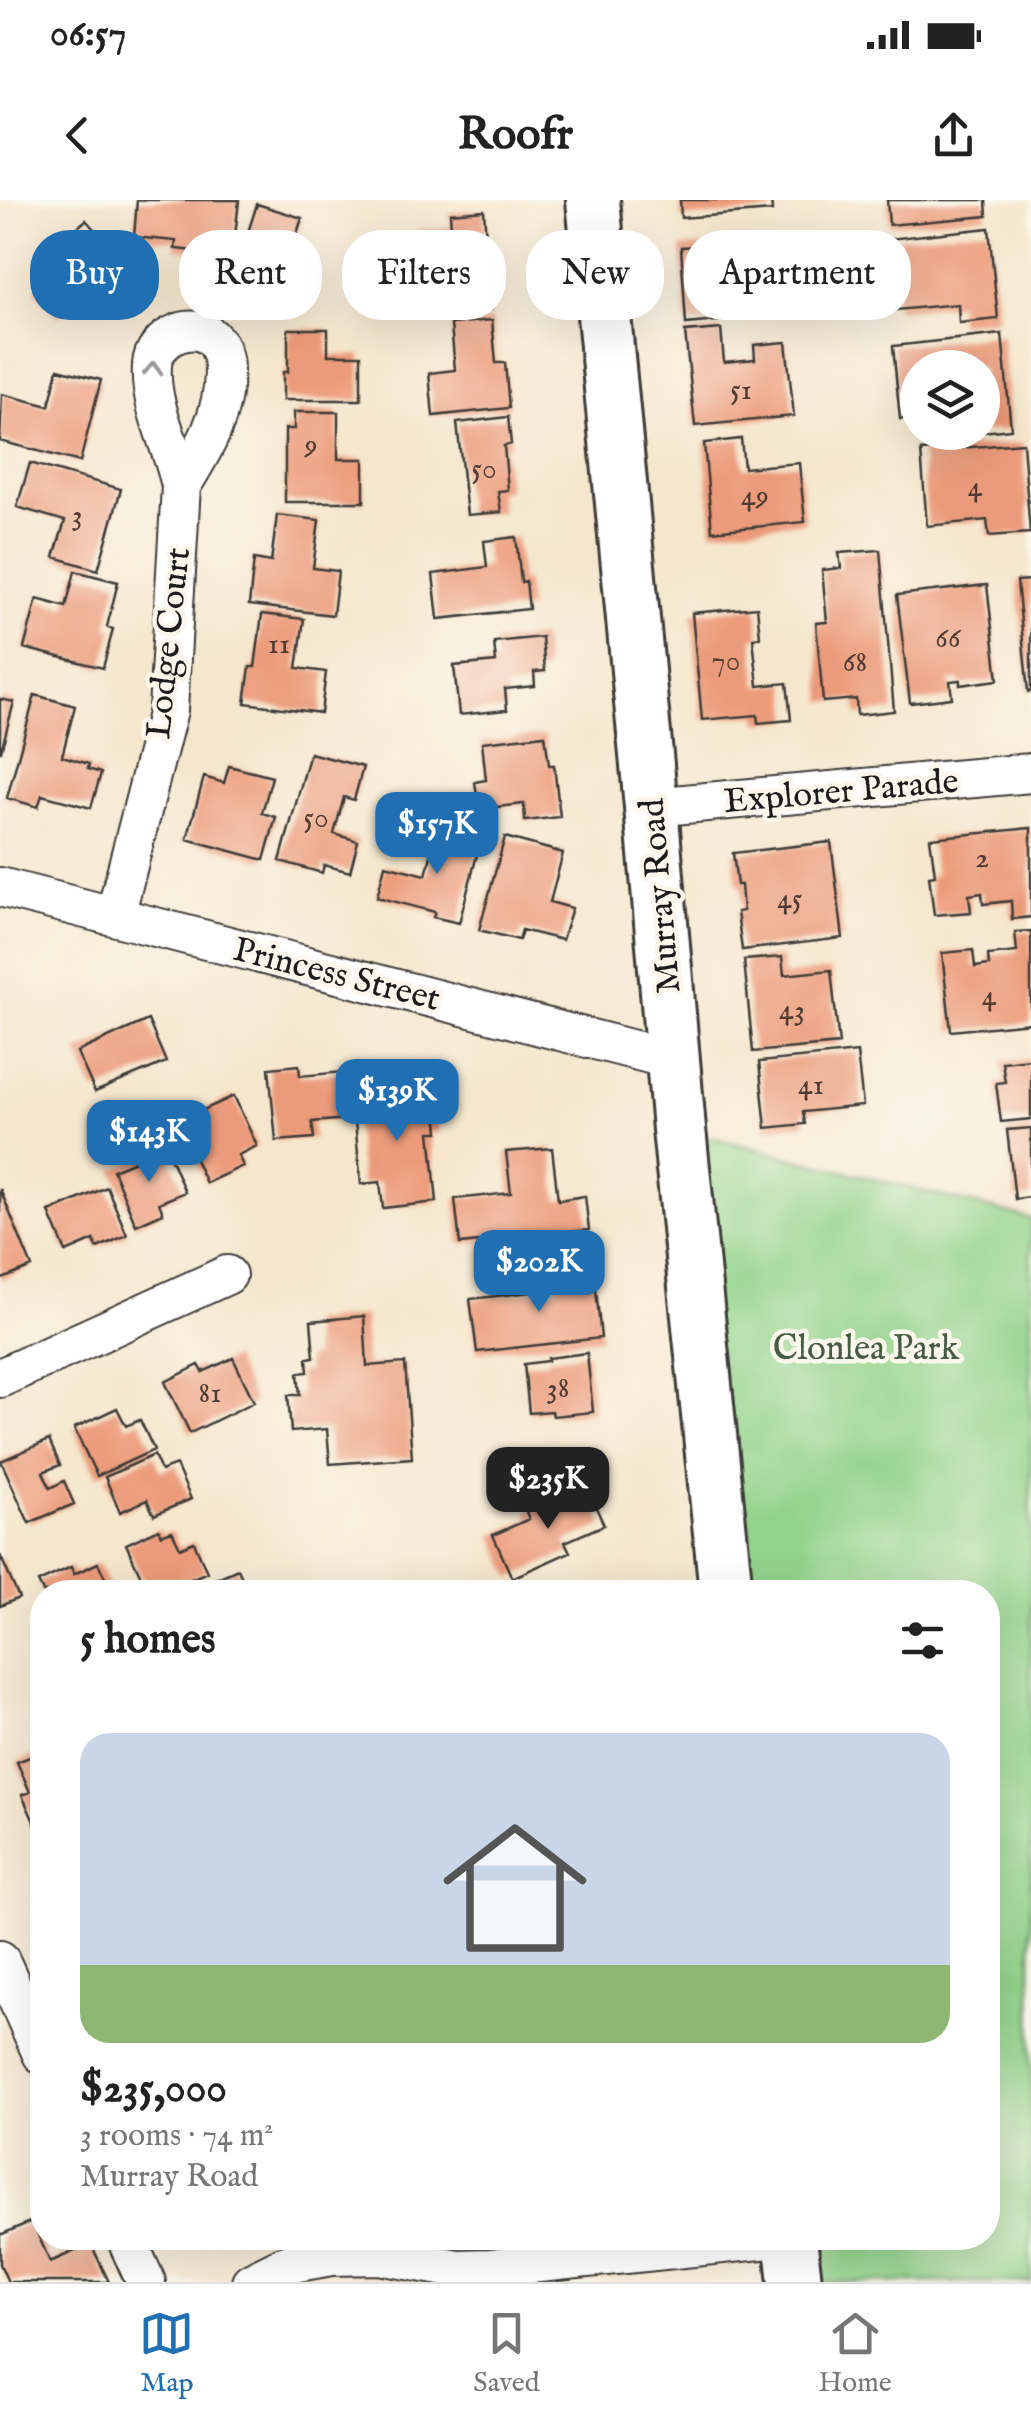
<!DOCTYPE html>
<meta charset="utf-8">
<style>
:root{--surface:#fff;--page:#f6f6f6;--text:#222;--muted:#767676;--line:#e0e0e0;--accent:#1f6fb2}
body{margin:0;font-family:"IM FELL English",serif;background:var(--page);color:var(--text);height:100vh;display:flex;flex-direction:column;font-size:38px;white-space:nowrap}
*{box-sizing:border-box;margin:0}
p{font-size:32px;color:var(--muted)}
.icon{flex:none;width:55px;height:55px;fill:none;stroke:currentColor;stroke-width:2;stroke-linecap:round;stroke-linejoin:round}
.map{position:relative;flex:1;overflow:hidden}
.side{position:absolute;left:30px;top:1380px;width:970px;height:670px;display:flex;flex-direction:column;background:var(--surface);border-radius:40px;box-shadow:0 10px 40px #0002}
.side>*{flex:none}
.top-card{position:absolute;left:30px;top:30px;width:972px;height:90px;display:flex;gap:20px}
.buttons{position:absolute;left:900px;top:150px;display:grid;gap:20px}
.buttons a{display:grid;place-items:center;width:100px;height:100px;border-radius:50%;background:var(--surface);box-shadow:0 10px 40px #0002;font-size:50px}
.price{position:absolute;translate:-50% -85px;padding:0 22px;border-radius:20px;background:var(--accent);color:#fff;font-size:32px;line-height:65px;filter:drop-shadow(0 2px 5px #0008)}
.price::after{content:'';position:absolute;left:50%;top:60px;width:30px;height:22px;margin-left:-15px;background:inherit;clip-path:polygon(0 0,100% 0,50% 100%)}
.price.active{background:#222;color:#fff}
ul{padding:0;list-style:none}
li{display:grid;align-content:center;gap:20px;height:530px;padding:0 50px}
li+li{border-top:2px solid var(--line)}
li span{display:grid;place-items:center;height:310px;border-radius:30px;color:#555}
li>.icon{margin-inline-start:auto}
span .icon{width:180px;height:180px;fill:#fffc;stroke-width:1}
li b{font-size:42px}
h2{display:flex;justify-content:space-between;align-items:center;height:120px;padding:0 50px;font-size:42px}
.pill{padding:0 35px;border-radius:40px;background:var(--surface);box-shadow:0 10px 40px #0002;font-size:35px;line-height:90px}
.pill.active{background:var(--accent);color:#fff}
.status{display:flex;justify-content:space-between;align-items:center;height:70px;padding:0 50px;background:var(--surface);direction:ltr}
.status svg{height:28px;fill:currentColor}
header{display:flex;justify-content:space-between;align-items:center;height:130px;padding:0 50px;background:var(--surface);font-size:45px;font-weight:800}
.tab-bar{display:flex;justify-content:space-around;align-items:center;height:140px;border-top:2px solid var(--line);background:var(--surface);font-size:28px;color:var(--muted)}
.tab-bar a{display:grid;justify-items:center;gap:5px}
.tab-bar .active{color:var(--accent)}
.map>svg:first-child{display:block}
.green{fill:#92d38b;stroke:#577854;stroke-width:2.5}
.building{fill:#ec9b7a}
.lines{fill:none;stroke-linecap:round;stroke-linejoin:round}
.street-casing{stroke:#3d3a37;stroke-width:42}
.secondary-casing{stroke:#3d3a37;stroke-width:58}
.street{stroke:#fff;stroke-width:38}
.secondary{stroke:#fff;stroke-width:52}
.oneway{stroke:#999}
.labels{text-anchor:middle;stroke-width:9;stroke-linejoin:round;paint-order:stroke}
.number-label{font-size:30px;fill:#503c34}
.street-label{font-size:35px;fill:#1c1c1c;stroke:#fbf7ec}
.park-label{font-size:35px;fill:#455c43;stroke:#fbf7ec}
</style>
<div class="status"><b>06:57</b><svg viewBox="0 0 49 12"><path d="M0 12V9h3v3zM5 12V6h3v6zM10 12V3h3v9zM15 12V0h3v12zM26 1h20v11H26zM47 4h2v5h-2z"/></svg></div>
<header><svg class="icon" aria-label="back" viewBox="0 0 24 24"><path d="M15 5l-7 7 7 7"/></svg>Roofr<svg class="icon" aria-label="share" viewBox="0 0 24 24"><path d="M12 15V3M7 8l5-5 5 5M5 13v7h14v-7"/></svg></header>
<div class="map">
<svg width="1031" height="2082" viewBox="0 0 1031 2082">
<rect width="100%" height="100%" fill="#fbf7ec"/>
<filter id="ink" filterUnits="userSpaceOnUse"><feTurbulence type="fractalNoise" baseFrequency=".01" numOctaves="2"/><feDisplacementMap in="SourceGraphic" scale="20" xChannelSelector="R" yChannelSelector="G"/><feConvolveMatrix kernelMatrix="1 2 1 2 8 2 1 2 1" color-interpolation-filters="sRGB"/></filter>
<filter id="wash" filterUnits="userSpaceOnUse"><feTurbulence type="fractalNoise" baseFrequency=".0048" numOctaves="4" result="noise"/><feDisplacementMap in="SourceGraphic" scale="40" xChannelSelector="R" yChannelSelector="G"/><feGaussianBlur stdDeviation="2.25" result="paint"/><feColorMatrix in="noise" values="0 0 0 0 0 0 0 0 0 0 0 0 0 0 0 0 0 1.4 0 .05"/><feComposite in="paint" operator="in"/></filter>
<g filter="url(#wash)">
<rect width="100%" height="100%" fill="#f5e7ce"/>
<path class="green" d="M679 929 1031 1019V2082H797L792 2038H988V1392H726Z"/>
<g id="blocks">
<path class="building" d="M137 0H239L233 55 175 49 176 41 134 37Z
M680 0H771L772 11 681 18Z
M887 0H986L987 16 889 25Z
M257 4 302 18 294 43 306 47 293 87 281 83 280 87 235 73Z
M484 10 488 67H493L495 94H491L492 109 460 112 459 106 434 108 430 59 419 60 416 30 451 27 450 13Z
M86 20 130 70 108 89 101 80 58 117 34 89 45 79 39 73 69 47 63 40Z
M989 28 998 119 959 123 958 104 896 110 888 39Z
M736 44 739 72 781 68 784 114 686 124 681 47Z
M492 120 496 163H505L509 208 433 216 429 173 455 170 451 124Z
M288 129H328V155H361V200H283V172H288Z
M721 129 724 162 755 159 754 145 786 142 794 216 695 226 685 132Z
M1002 134 1011 229 982 232V168H918V217L900 219 893 146Z
M58 169 101 180 80 262 0 241 2 194 49 206Z
M294 212H338V259H364V302H285V229H294Z
M508 217 511 244 504 246 508 290 498 291 501 312 467 315 457 223Z
M741 239 744 268 799 263 805 322 712 331 704 243Z
M1023 243 1030 333 989 336 987 320 927 326 921 251Z
M30 263 121 289 98 370 54 357 65 321 17 307Z
M277 315 319 320 313 368 338 371 333 415 249 405 254 359 271 362Z
M516 337 521 382 526 381 529 409 438 419 433 374 487 367 484 341Z
M880 350 894 511 857 515 856 499 823 502 816 423 827 422 822 370 841 368 839 353Z
M75 371 118 382 107 427 113 429 103 468 24 448 37 399 66 407Z
M1031 380V492H1028L1017 381Z
M987 385 998 480 960 485V480L950 481 952 498 910 503 897 395Z
M757 407 760 437 753 438 758 486 787 483 791 520 758 523 757 515 702 520 692 413Z
M262 414 304 419 297 468 326 472 321 513 245 503 250 467H255Z
M542 437 545 471 534 472 535 486 505 489 507 510 459 515 454 466 496 462 494 442Z
M35 495 75 506 62 556 89 564 88 569 101 573 91 608 42 595 38 607 7 598Z
M0 499 14 502 1 551H0Z
M545 535 549 565H554L560 617 525 621 524 604 479 609 475 582 486 580 482 542Z
M310 553 363 567 354 600 344 597 334 634 358 641 350 672 324 665 322 673 280 661Z
M229 566 272 577 262 613 276 617 264 660 187 639 204 577 224 583Z
M439 625 482 636 459 723 433 717 435 712 377 697 385 665 426 675Z
M1031 628V717L1012 719 1011 701 983 704 982 693 969 695 971 712 934 715 929 676 935 675 930 638Z
M505 637 563 653 550 702 572 708 562 740 522 730 519 740 479 730Z
M831 642 843 738 742 750 737 712 743 711 741 685H737L733 653Z
M1031 731V823L951 831 942 753 973 750 975 767 989 765 988 755 1017 752 1015 732Z
M782 757 784 775 831 770 839 844 753 852 744 760Z
M148 820 166 862 95 892 77 852Z
M857 852 863 906 803 912 805 924 766 928 759 862Z
M1031 859V919L1001 922 996 883 1005 882 1002 862Z
M299 865 300 876 343 872 348 919 312 922 314 938 276 941 269 868Z
M379 888V901L400 899 399 891 435 888 439 932H430L437 1002 383 1008 380 982 361 984 352 890Z
M234 896 257 946 238 955 243 966 206 983 186 940 190 939 181 920Z
M1031 928V997L1015 999 1007 930Z
M166 948 185 992 159 1003 163 1013 136 1025 113 970Z
M552 948 558 1000 585 996 589 1030 460 1044 455 999 511 993 506 952Z
M107 987 127 1035 97 1048 94 1040 66 1052 49 1012Z
M0 989 32 1067 0 1080Z
M594 1070 601 1138 477 1152 470 1099 557 1089 556 1074Z
M364 1116 367 1166 405 1163 412 1258 330 1264 327 1229 291 1232 288 1195H300L298 1173 308 1172 307 1158 314 1157 311 1121Z
M587 1153 593 1212 553 1216 552 1211 529 1213 524 1164 548 1161V1158Z
M233 1158 254 1202 190 1233 165 1182 199 1165 203 1172Z
M117 1208 126 1226 140 1220 154 1250 97 1276 74 1228Z
M49 1240 60 1265 43 1272 50 1288 64 1281 74 1304 29 1323 1 1261Z
M154 1255 161 1271 176 1265 191 1299 154 1315 147 1300 120 1312 105 1277Z
M586 1286 604 1325 565 1342 570 1352 512 1378 493 1335 529 1319 526 1312Z
M159 1329 161 1335 172 1331 180 1348 194 1342 207 1372 162 1392H148L126 1344Z
M0 1355 19 1398 0 1406Z
M98 1363 112 1392H43L38 1382 71 1367 74 1374Z
M238 1369 248 1392H185Z
M623 1385 624 1392H581V1390Z
M42 1552V1623L36 1626 22 1595 30 1592 17 1562Z
M32 2021 50 2062 91 2044 109 2082H8L0 2064V2035Z"/>
</g>
</g>
<g filter="url(#ink)">
<use href="#blocks" fill-opacity="0" stroke="#3d3a37" stroke-width="2.5"/>
<g class="lines">
<g class="street-casing">
<path id="street" d="M651 607 1031 573
M0 687 673 860
M115 716 168 510 181 286C173 246 149 207 152 165 153 137 196 117 216 142 222 150 224 161 224 171 224 216 204 249 181 286
M0 1178 227 1075
M0 1760 42 1854
M126 2038 146 2082
M251 2082 287 2064 331 2056 379 2055 458 2069 491 2068 781 2038"/>
</g>
<g class="secondary-casing">
<path id="secondary" d="M593 0 651 607 679 929 726 1392
M790 2038 795 2082"/>
</g>
<use href="#street" class="street"/>
<use href="#secondary" class="secondary"/>
</g>
<defs><path id="oneway-chevron" d="M-2-3.5L2.5 0L-2 3.5" fill="none" stroke-width="1.6" stroke-linecap="round" stroke-linejoin="round" transform="scale(2.5)"/></defs>
<use class="oneway" href="#oneway-chevron" transform="translate(153 169) rotate(-87)"/>
</g>
<g class="labels">
<g class="number-label">
<text x="741" y="199">51</text>
<text x="311" y="254">9</text>
<text x="484" y="278">50</text>
<text x="975" y="296">4</text>
<text x="755" y="305">49</text>
<text x="77" y="324">3</text>
<text x="948" y="447">66</text>
<text x="279" y="453">11</text>
<text x="726" y="470">70</text>
<text x="855" y="471">68</text>
<text x="316" y="627">50</text>
<text x="982" y="667">2</text>
<text x="790" y="708">45</text>
<text x="989" y="805">4</text>
<text x="792" y="819">43</text>
<text x="811" y="894">41</text>
<text x="558" y="1197">38</text>
<text x="210" y="1202">81</text>
</g>
<g class="street-label">
<text transform="translate(167 443) rotate(-84)" y="12">Lodge Court</text>
<text transform="translate(841 590) rotate(-5)" y="12">Explorer Parade</text>
<text transform="translate(659 696) rotate(-95)" y="12">Murray Road</text>
<text transform="translate(337 773) rotate(14)" y="12">Princess Street</text>
</g>
<g class="park-label">
<text x="866" y="1159">Clonlea Park</text>
</g>
</g>
</svg>
<div class="buttons">
<a><svg class="icon" aria-label="layers" viewBox="0 0 24 24"><path d="M12 4l9 5-9 5-9-5zM3 14l9 5 9-5"/></svg></a>
</div>
<b class="price" style="left:437px;top:677px">$157K</b>
<b class="price" style="left:397px;top:944px">$139K</b>
<b class="price" style="left:149px;top:985px">$143K</b>
<b class="price" style="left:539px;top:1115px">$202K</b>
<b class="price active" style="left:548px;top:1332px">$235K</b>
<div class="top-card">
<a class="pill active">Buy</a>
<a class="pill">Rent</a>
<a class="pill">Filters</a>
<a class="pill">New</a>
<a class="pill">Apartment</a>
</div>
<section class="side">
<h2>5 homes<svg class="icon" aria-label="filters" viewBox="0 0 24 24"><path d="M4 7h16M4 17h16"/><circle cx="9" cy="7" r="2"/><circle cx="15" cy="17" r="2"/></svg></h2>
<ul>
<li><span style="background:linear-gradient(#c9d6e8 75%,#8fb573 0)"><svg class="icon" aria-label="home" viewBox="0 0 24 24"><path d="M3 11l9-7 9 7M6 9v11h12V9"/></svg></span><div><b>$235,000</b><p>3 rooms · 74 m²</p><p>Murray Road</p></div></li>
</ul>
</section>
</div>
<nav class="tab-bar">
<a class="active"><svg class="icon" aria-label="map" viewBox="0 0 24 24"><path d="M3 6l6-2 6 2 6-2v14l-6 2-6-2-6 2zM9 4v14M15 6v14"/></svg>Map</a>
<a><svg class="icon" aria-label="saved" viewBox="0 0 24 24"><path d="M7 4h10v16l-5-4-5 4z"/></svg>Saved</a>
<a><svg class="icon" aria-label="home" viewBox="0 0 24 24"><path d="M3 11l9-7 9 7M6 9v11h12V9"/></svg>Home</a>
</nav>
